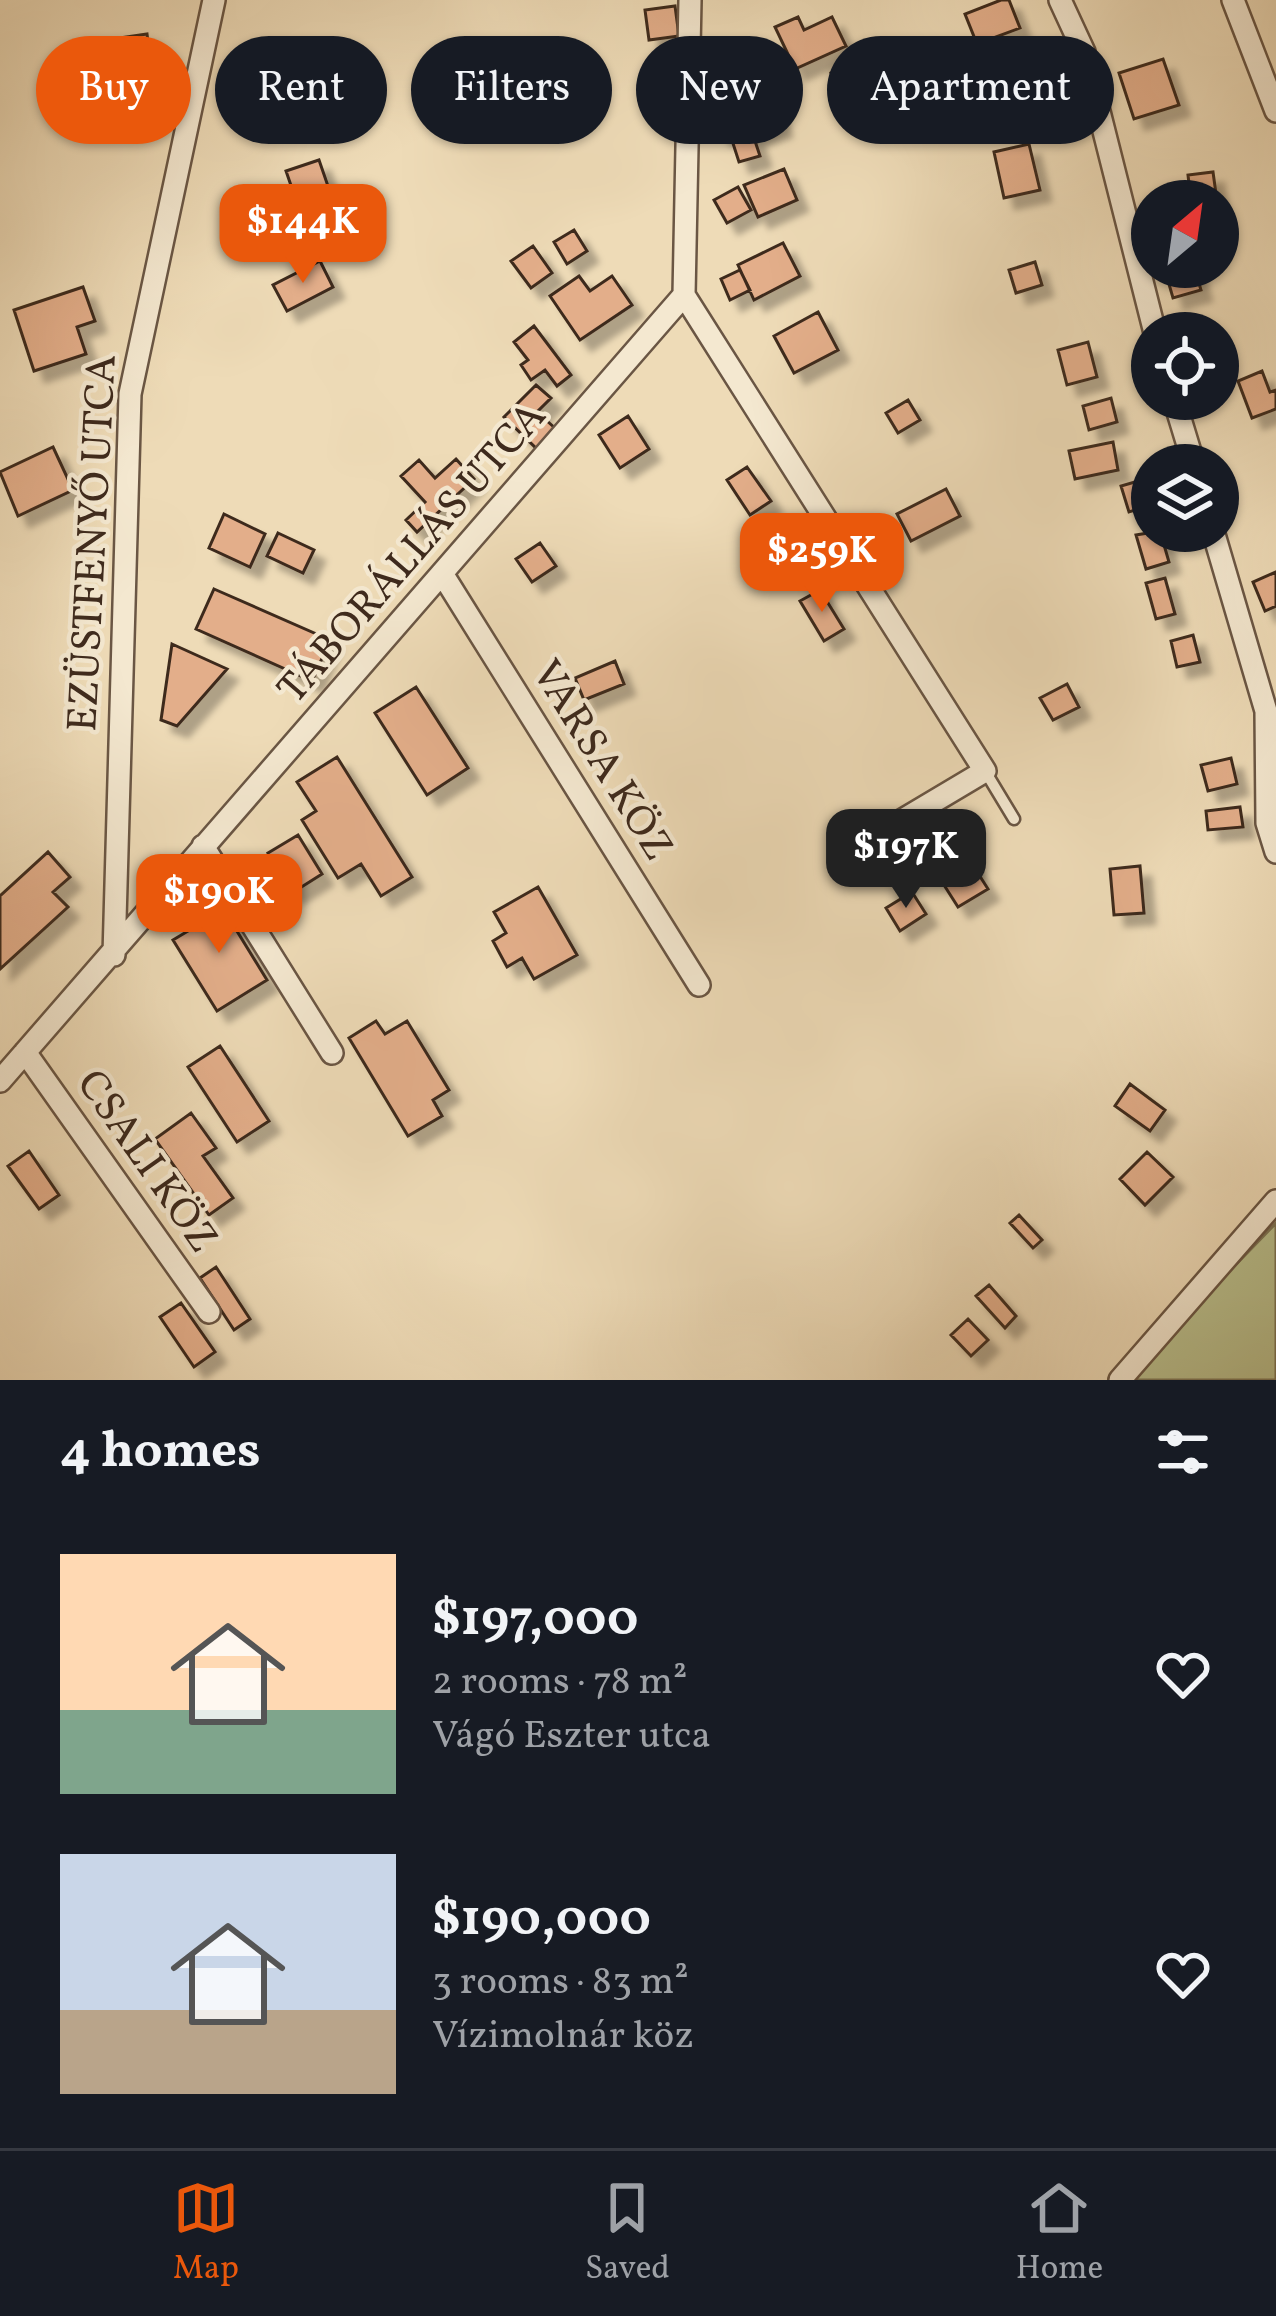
<!DOCTYPE html>
<meta charset="utf-8">
<style>
:root{--surface:#171b24;--page:#242831;--text:#f1f3f6;--muted:#9ea1a6;--line:#363941;--accent:#ea580c}
body{margin:0;font-family:Vollkorn,serif;background:var(--page);color:var(--text);height:100vh;display:flex;flex-direction:column;font-size:45px;white-space:nowrap}
*{box-sizing:border-box;margin:0}
p{font-size:39px;color:var(--muted)}
.icon{flex:none;width:66px;height:66px;fill:none;stroke:currentColor;stroke-width:2;stroke-linecap:round;stroke-linejoin:round}
.map{position:relative;height:1380px;overflow:hidden}
.sheet{display:flex;flex-direction:column;background:var(--surface);flex:1}
.sheet>*{flex:none}
.top-card{position:absolute;left:36px;top:36px;width:1206px;height:108px;display:flex;gap:24px}
.needle{width:78px;rotate:29deg}
.fabs{position:absolute;left:1131px;top:180px;display:grid;gap:24px}
.fabs a{display:grid;place-items:center;width:108px;height:108px;border-radius:50%;background:var(--surface);box-shadow:0 3px 9px #0004;font-size:60px}
.price{position:absolute;translate:-50% -102px;padding:0 27px;border-radius:24px;background:var(--accent);color:#fff;font-size:39px;line-height:78px;filter:drop-shadow(0 3px 6px #0008)}
.price::after{content:'';position:absolute;left:50%;top:72px;width:36px;height:27px;margin-left:-18px;background:inherit;clip-path:polygon(0 0,100% 0,50% 100%)}
.price.selected{background:#222;color:#fff}
ul{padding:0;list-style:none}
li{display:flex;align-items:center;gap:36px;height:300px;padding:0 60px}
li span{display:grid;place-items:center;flex:none;width:336px;height:240px;border-radius:0px;color:#555}
li>.icon{margin-inline-start:auto}
span .icon{width:144px;height:144px;fill:#fffc;stroke-width:1}
li b{font-size:51px}
h2{display:flex;justify-content:space-between;align-items:center;height:144px;padding:0 60px;font-size:51px}
.tag{padding:0 42px;border-radius:54px;background:var(--surface);box-shadow:0 3px 9px #0004;font-size:42px;line-height:108px}
.tag.selected{background:var(--accent);color:#fff}
.tabs{display:flex;justify-content:space-around;align-items:center;height:168px;border-top:3px solid var(--line);background:var(--surface);font-size:33px;color:var(--muted)}
.tabs a{display:grid;justify-items:center;gap:6px}
.tabs .selected{color:var(--accent)}
.map>svg:first-child{display:block}
.green{fill:#b9c08e;stroke:#7c7556;stroke-width:3}
.building{fill:#e3ae8a;stroke:#3e2a1d;stroke-width:3;filter:url(#shadow)}
.lines{fill:none;stroke-linecap:round;stroke-linejoin:round}
.service-casing{stroke:#6a5644;stroke-width:15}
.minor-casing{stroke:#6a5644;stroke-width:26}
.service{stroke:#f4e8d0;stroke-width:10}
.minor{stroke:#f4e8d0;stroke-width:21}
.labels{text-anchor:middle;stroke-width:9;stroke-linejoin:round;paint-order:stroke}
.street-label{font-size:42px;fill:#3e2a1d;stroke:#f4e8d0}
</style>
<div class="map">
<svg width="1276" height="1380" viewBox="0 0 1276 1380">
<defs>
<filter id="shadow"><feDropShadow dx="11" dy="11" stdDeviation="3" flood-color="#0004"/></filter>
</defs>
<rect width="100%" height="100%" fill="#eedbb7"/>
<filter id="stains"><feTurbulence type="fractalNoise" baseFrequency=".00167" numOctaves="4"/><feColorMatrix values="0 0 0 0 .2 0 0 0 0 .09 0 0 0 0 .02 0 0 0 .5 -.17"/></filter>
<radialGradient id="worn" r=".72"><stop offset=".6" stop-color="#630" stop-opacity="0"/><stop offset="1" stop-color="#630" stop-opacity=".3"/></radialGradient>
<path class="green" d="M1276 1223V1380H1124Z"/>
<path class="building" d="M1001 0H1009L1020 28 977 44 965 14Z
M675 6 679 36 649 40 645 10Z
M798 17 804 30 832 17 846 46 795 69 775 27Z
M147 34 151 67 131 70 135 97 60 108 56 77 70 75 65 46Z
M332 45 338 66 307 74 302 53Z
M984 52 997 81 977 90 964 60Z
M1163 59 1179 105 1134 119 1119 73Z
M864 61 874 87 841 99 831 73Z
M1000 93 1007 110 987 119 980 101Z
M773 100 781 126 753 135 760 156 739 162 729 131 720 135 714 118Z
M1029 144 1040 190 1004 198 994 152Z
M319 160 329 189 296 200 286 171Z
M784 169 797 200 758 217 744 185Z
M1213 172 1217 201H1191L1188 175Z
M738 187 751 210 727 223 714 200Z
M316 218 324 241 290 253 282 230Z
M574 230 587 251 567 264 554 242Z
M783 243 800 276 754 300 738 265Z
M533 246 552 273 531 288 511 261Z
M320 261 333 287 287 311 273 285Z
M1035 262 1042 285 1016 293 1009 270Z
M1164 267H1194L1201 290 1173 298Z
M740 270 750 290 730 300 721 279Z
M579 276 590 291 612 276 632 305 580 340 550 296Z
M83 287 95 321 77 327 86 354 34 371 14 310Z
M818 312 838 350 794 373 774 336Z
M534 326 571 375 557 386 545 370 531 380 521 365 528 360 514 342Z
M1088 342 1097 377 1067 385 1058 350Z
M1262 371 1270 392 1276 390V409L1252 418 1238 381Z
M536 385 551 398 537 412 556 429 537 449 504 417Z
M1111 398 1117 422 1089 430 1083 406Z
M908 400 920 420 898 433 886 413Z
M628 416 649 449 620 468 599 435Z
M1113 442 1118 470 1075 479 1069 451Z
M53 447 73 490 18 516 0 472Z
M456 459 474 479 417 532 406 520 425 502 401 476 419 460 435 478Z
M747 467 771 501 750 515 727 480Z
M1152 477V505L1129 512 1121 486Z
M946 489 960 516 911 541 897 514Z
M224 514 265 534 250 567 209 548Z
M1160 531 1169 562 1146 569 1136 535Z
M278 533 314 550 303 573 267 556Z
M540 543 556 566 532 582 516 559Z
M1276 572V606L1265 611 1253 582Z
M1165 578 1175 614 1156 619 1146 583Z
M214 589 330 640 312 681 196 629Z
M820 590 844 629 824 641 800 601Z
M1193 635 1200 662 1177 667 1171 641Z
M172 644 227 669 177 726 161 720Z
M615 661 624 684 584 700 575 678Z
M1067 684 1079 707 1053 720 1040 698Z
M416 687 468 768 427 795 375 713Z
M337 757 412 877 381 896 361 864 338 878 302 820 316 811 297 782Z
M1231 758 1237 784 1208 791 1201 765Z
M1240 807 1243 827 1208 830 1206 811Z
M914 822 930 842 905 861 889 841Z
M298 835 322 874 292 893 268 853Z
M960 845 988 889 958 907 930 863Z
M48 852 70 877 53 892 68 907 0 969V896Z
M1140 866 1144 913 1114 915 1110 869Z
M538 887 577 955 534 979 522 958 507 967 493 941 506 933 494 912Z
M912 892 926 914 900 931 886 908Z
M216 897 267 980 217 1011 173 940 193 928 186 916Z
M376 1021 385 1034 407 1021 449 1090 433 1100 442 1116 408 1136 349 1038Z
M220 1046 269 1121 237 1142 188 1067Z
M1130 1084 1165 1110 1150 1131 1115 1106Z
M191 1113 216 1148 203 1156 233 1198 209 1215 155 1139Z
M29 1151 59 1195 39 1209 8 1166Z
M1147 1152 1173 1177 1145 1205 1120 1179Z
M1019 1215 1042 1240 1033 1248 1010 1223Z
M216 1267 250 1319 234 1330 200 1278Z
M989 1285 1016 1316 1005 1328 976 1296Z
M181 1303 215 1352 194 1367 160 1317Z
M968 1319 988 1340 971 1356 951 1335Z"/>
<g class="lines">
<g class="service-casing">
<path id="service" d="M985 771 1014 819"/>
</g>
<g class="minor-casing">
<path id="minor" d="M1060 0 1084 52 1155 333
M1233 0 1276 111
M684 295 985 771 854 849
M1174 399 1194 465
M1213 531 1266 711 1267 823 1276 852
M443 575 699 985
M203 846 332 1053
M114 955 130 394 214 0
M25 1052 209 1312
M0 1081 684 295 690 0
M1120 1380 1276 1201"/>
</g>
<use href="#service" class="service"/>
<use href="#minor" class="minor"/>
</g>
<g class="labels">
<g class="street-label">
<text transform="translate(90 543) rotate(-87)" y="15">EZÜSTFENYŐ UTCA</text>
<text transform="translate(410 551) rotate(-49)" y="15">TÁBORÁLLÁS UTCA</text>
<text transform="translate(604 759) rotate(58)" y="15">VARSA KÖZ</text>
<text transform="translate(149 1160) rotate(55)" y="15">CSALI KÖZ</text>
</g>
</g>
<rect width="100%" height="100%" filter="url(#stains)"/>
<rect width="100%" height="100%" fill="url(#worn)"/>
</svg>
<div class="fabs">
<a><svg class="needle" viewBox="-14 -14 28 28"><path d="M0-13l5 13h-10z" fill="#e53935"/><path d="M0 13l5-13h-10z" fill="#9ea1a6"/></svg></a>
<a><svg class="icon" aria-label="locate" viewBox="0 0 24 24"><circle cx="12" cy="12" r="6"/><path d="M12 2v4M12 18v4M2 12h4M18 12h4"/></svg></a>
<a><svg class="icon" aria-label="layers" viewBox="0 0 24 24"><path d="M12 4l9 5-9 5-9-5zM3 14l9 5 9-5"/></svg></a>
</div>
<b class="price" style="left:303px;top:286px">$144K</b>
<b class="price" style="left:822px;top:615px">$259K</b>
<b class="price selected" style="left:906px;top:911px">$197K</b>
<b class="price" style="left:219px;top:956px">$190K</b>
<div class="top-card">
<a class="tag selected">Buy</a>
<a class="tag">Rent</a>
<a class="tag">Filters</a>
<a class="tag">New</a>
<a class="tag">Apartment</a>
</div>
</div>
<section class="sheet">
<h2>4 homes<svg class="icon" aria-label="filters" viewBox="0 0 24 24"><path d="M4 7h16M4 17h16"/><circle cx="9" cy="7" r="2"/><circle cx="15" cy="17" r="2"/></svg></h2>
<ul>
<li><span style="background:linear-gradient(#ffd9b3 65%,#7fa58c 0)"><svg class="icon" aria-label="home" viewBox="0 0 24 24"><path d="M3 11l9-7 9 7M6 9v11h12V9"/></svg></span><div><b>$197,000</b><p>2 rooms · 78 m²</p><p>Vágó Eszter utca</p></div><svg class="icon" aria-label="heart" viewBox="0 0 24 24"><path d="M12 20l-8-8c-3-5 5-10 8-4 3-6 11-1 8 4z"/></svg></li>
<li><span style="background:linear-gradient(#c9d6e8 65%,#b9a48a 0)"><svg class="icon" aria-label="home" viewBox="0 0 24 24"><path d="M3 11l9-7 9 7M6 9v11h12V9"/></svg></span><div><b>$190,000</b><p>3 rooms · 83 m²</p><p>Vízimolnár köz</p></div><svg class="icon" aria-label="heart" viewBox="0 0 24 24"><path d="M12 20l-8-8c-3-5 5-10 8-4 3-6 11-1 8 4z"/></svg></li>
</ul>
</section>
<nav class="tabs">
<a class="selected"><svg class="icon" aria-label="map" viewBox="0 0 24 24"><path d="M3 6l6-2 6 2 6-2v14l-6 2-6-2-6 2zM9 4v14M15 6v14"/></svg>Map</a>
<a><svg class="icon" aria-label="saved" viewBox="0 0 24 24"><path d="M7 4h10v16l-5-4-5 4z"/></svg>Saved</a>
<a><svg class="icon" aria-label="home" viewBox="0 0 24 24"><path d="M3 11l9-7 9 7M6 9v11h12V9"/></svg>Home</a>
</nav>
